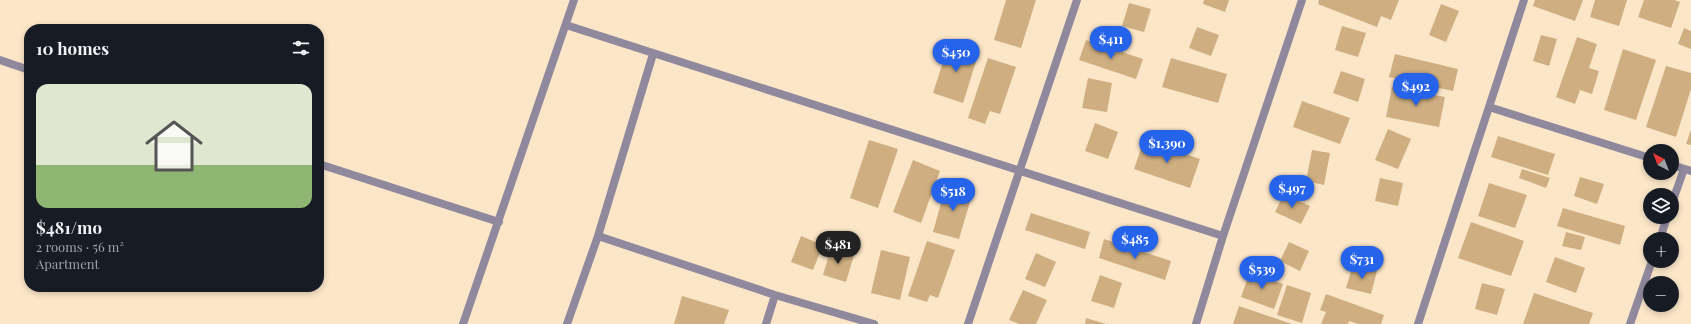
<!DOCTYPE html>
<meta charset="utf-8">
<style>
:root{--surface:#171b24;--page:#20242c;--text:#f1f3f6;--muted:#9ea1a6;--line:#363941;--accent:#2563eb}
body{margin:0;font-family:"Playfair Display",serif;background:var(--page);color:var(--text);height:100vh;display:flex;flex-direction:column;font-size:15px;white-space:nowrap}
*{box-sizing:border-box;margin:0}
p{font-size:13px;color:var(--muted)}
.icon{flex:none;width:22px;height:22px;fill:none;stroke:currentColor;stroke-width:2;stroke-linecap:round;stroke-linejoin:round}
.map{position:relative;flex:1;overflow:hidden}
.sheet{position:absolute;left:24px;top:24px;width:300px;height:268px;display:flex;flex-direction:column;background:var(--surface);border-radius:16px;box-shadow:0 2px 6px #0003}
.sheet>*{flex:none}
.needle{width:26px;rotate:318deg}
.fabs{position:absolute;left:1643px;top:144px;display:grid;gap:8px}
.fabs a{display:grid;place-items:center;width:36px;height:36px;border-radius:50%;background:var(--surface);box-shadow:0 2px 6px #0003;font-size:20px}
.price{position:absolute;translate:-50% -34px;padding:0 9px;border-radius:14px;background:var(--accent);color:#fff;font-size:13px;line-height:26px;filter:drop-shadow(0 1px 2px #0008)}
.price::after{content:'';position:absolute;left:50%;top:24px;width:12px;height:9px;margin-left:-6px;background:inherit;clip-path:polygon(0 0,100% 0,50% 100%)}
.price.selected{background:#222;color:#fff}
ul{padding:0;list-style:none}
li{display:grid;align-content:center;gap:8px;height:212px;padding:0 12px}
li+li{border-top:1px solid var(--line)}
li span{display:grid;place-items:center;height:124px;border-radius:12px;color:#555}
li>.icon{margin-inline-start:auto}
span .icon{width:72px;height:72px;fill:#fffc;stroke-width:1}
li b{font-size:17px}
h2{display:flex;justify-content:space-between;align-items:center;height:48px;padding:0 12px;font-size:17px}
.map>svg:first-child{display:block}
.building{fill:#cfaf82}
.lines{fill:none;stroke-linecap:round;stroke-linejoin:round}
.minor{stroke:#90899e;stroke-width:8}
.tertiary{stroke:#90899e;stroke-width:8}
</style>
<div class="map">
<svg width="1691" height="324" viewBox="0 0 1691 324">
<rect width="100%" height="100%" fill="#fbe6c8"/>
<path class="building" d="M1006 0H1036L1021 48 994 40Z
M1204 0H1229L1225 12 1203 4Z
M1319 0H1399L1391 20 1381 16 1377 27 1318 4Z
M1535 0H1583L1575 21 1533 6Z
M1595 0H1627L1619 26 1590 17Z
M1644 0H1674L1680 2 1671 28 1638 17Z
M1129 3 1151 9 1144 32 1122 26Z
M1441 4 1459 11 1446 42 1429 35Z
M1342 26 1366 33 1358 57 1335 50Z
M1197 27 1219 35 1211 56 1189 48Z
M1684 28 1691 31V49L1678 44Z
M1541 35 1557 39 1549 66 1533 61Z
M1577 37 1597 44 1589 68 1599 71 1592 94 1580 90 1575 104 1556 97Z
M1086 40 1143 59 1136 79 1079 60Z
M949 43 979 52 963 103 933 93Z
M1623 49 1656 60 1636 120 1604 110Z
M1395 54 1458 69 1453 91 1389 77Z
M988 58 1016 67 1000 114 990 111 985 124 968 118Z
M1171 58 1227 74 1218 103 1162 87Z
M1666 66 1691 73V89L1676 137 1646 127Z
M1341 71 1365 79 1358 102 1333 93Z
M1088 78 1112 83 1107 112 1082 108Z
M1392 87 1445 97 1439 127 1386 117Z
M1302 101 1350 118 1340 144 1293 127Z
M1095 123 1118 132 1108 159 1085 151Z
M1388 129 1411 139 1398 169 1375 160Z
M1691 130V145L1686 144Z
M1498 136 1555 154 1548 175 1491 157Z
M869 140 898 149 878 208 850 198Z
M1144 140 1200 159 1190 188 1134 169Z
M1312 150 1330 153 1324 185 1306 181Z
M913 160 940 171 921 223 893 212Z
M1522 169 1550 178 1546 188 1519 178Z
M1580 177 1604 184 1597 204 1574 196Z
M1380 178 1403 183 1398 206 1375 201Z
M1489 183 1527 195 1515 228 1478 216Z
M946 185 973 192 959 239 933 232Z
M1284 194 1310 206 1301 224 1275 212Z
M1563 208 1625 226 1620 245 1557 226Z
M1031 213 1090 232 1085 249 1025 230Z
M1471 222 1524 241 1511 276 1458 258Z
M1566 232 1585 237 1581 250 1562 246Z
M801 236 823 245 813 270 791 262Z
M1104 239 1171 261 1165 280 1099 258Z
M927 241 955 250 938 298 930 295 927 302 908 296Z
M1289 242 1309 251 1300 271 1280 261Z
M831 248 854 255 846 282 823 275Z
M881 250 910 257 900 300 871 293Z
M1036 253 1056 262 1045 287 1025 279Z
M1555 257 1585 268 1576 293 1546 282Z
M1353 265 1377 271 1371 294 1346 288Z
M1250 272 1283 284 1274 309 1241 297Z
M1100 275 1122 283 1114 308 1091 301Z
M1482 283 1505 289 1497 315 1475 309Z
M1287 285 1311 293 1302 323 1277 315Z
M1023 290 1047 300 1036 324H1019L1009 320Z
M1534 293 1593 313 1589 324H1523Z
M1326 294 1384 315 1381 324H1358L1349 321 1348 324H1321L1326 312 1320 310Z
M682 296 729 310 724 324H674Z
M1239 306 1292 324H1233Z
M1086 318 1106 324H1085Z"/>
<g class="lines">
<path class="minor" d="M566 25 1223 236
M1489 107 1650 158
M1672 165 1691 171
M1672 203 1684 169
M598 236 775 295 874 324
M1660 239 1667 217
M567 324 598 236 653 54
M766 324 775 295
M968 324 1077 0
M1196 324 1223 236 1302 0
M1418 324 1524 0
M1630 324 1652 261"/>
<path class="tertiary" d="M0 60 29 70
M319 164 499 222
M463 324 574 0"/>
</g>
</svg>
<div class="fabs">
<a><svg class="needle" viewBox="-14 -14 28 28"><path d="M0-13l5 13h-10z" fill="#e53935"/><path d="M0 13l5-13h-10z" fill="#9ea1a6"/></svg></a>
<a><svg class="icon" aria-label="layers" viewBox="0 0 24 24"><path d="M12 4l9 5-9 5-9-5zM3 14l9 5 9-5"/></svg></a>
<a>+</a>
<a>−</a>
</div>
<b class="price" style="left:1111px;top:60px">$411</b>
<b class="price" style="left:956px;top:73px">$450</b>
<b class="price" style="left:1416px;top:107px">$492</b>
<b class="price" style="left:1167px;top:164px">$1,390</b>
<b class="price" style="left:1292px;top:209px">$497</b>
<b class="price" style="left:953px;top:212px">$518</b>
<b class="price" style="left:1135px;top:260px">$485</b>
<b class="price selected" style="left:838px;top:265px">$481</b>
<b class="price" style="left:1362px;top:280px">$731</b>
<b class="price" style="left:1262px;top:290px">$539</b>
<section class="sheet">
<h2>10 homes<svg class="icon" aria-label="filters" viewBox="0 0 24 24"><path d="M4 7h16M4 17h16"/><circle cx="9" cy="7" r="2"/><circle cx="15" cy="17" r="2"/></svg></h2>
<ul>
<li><span style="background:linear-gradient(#dfe7d0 65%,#8fb573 0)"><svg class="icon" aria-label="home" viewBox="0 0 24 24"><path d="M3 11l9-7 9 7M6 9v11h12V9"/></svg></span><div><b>$481/mo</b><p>2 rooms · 56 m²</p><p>Apartment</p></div></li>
</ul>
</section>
</div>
